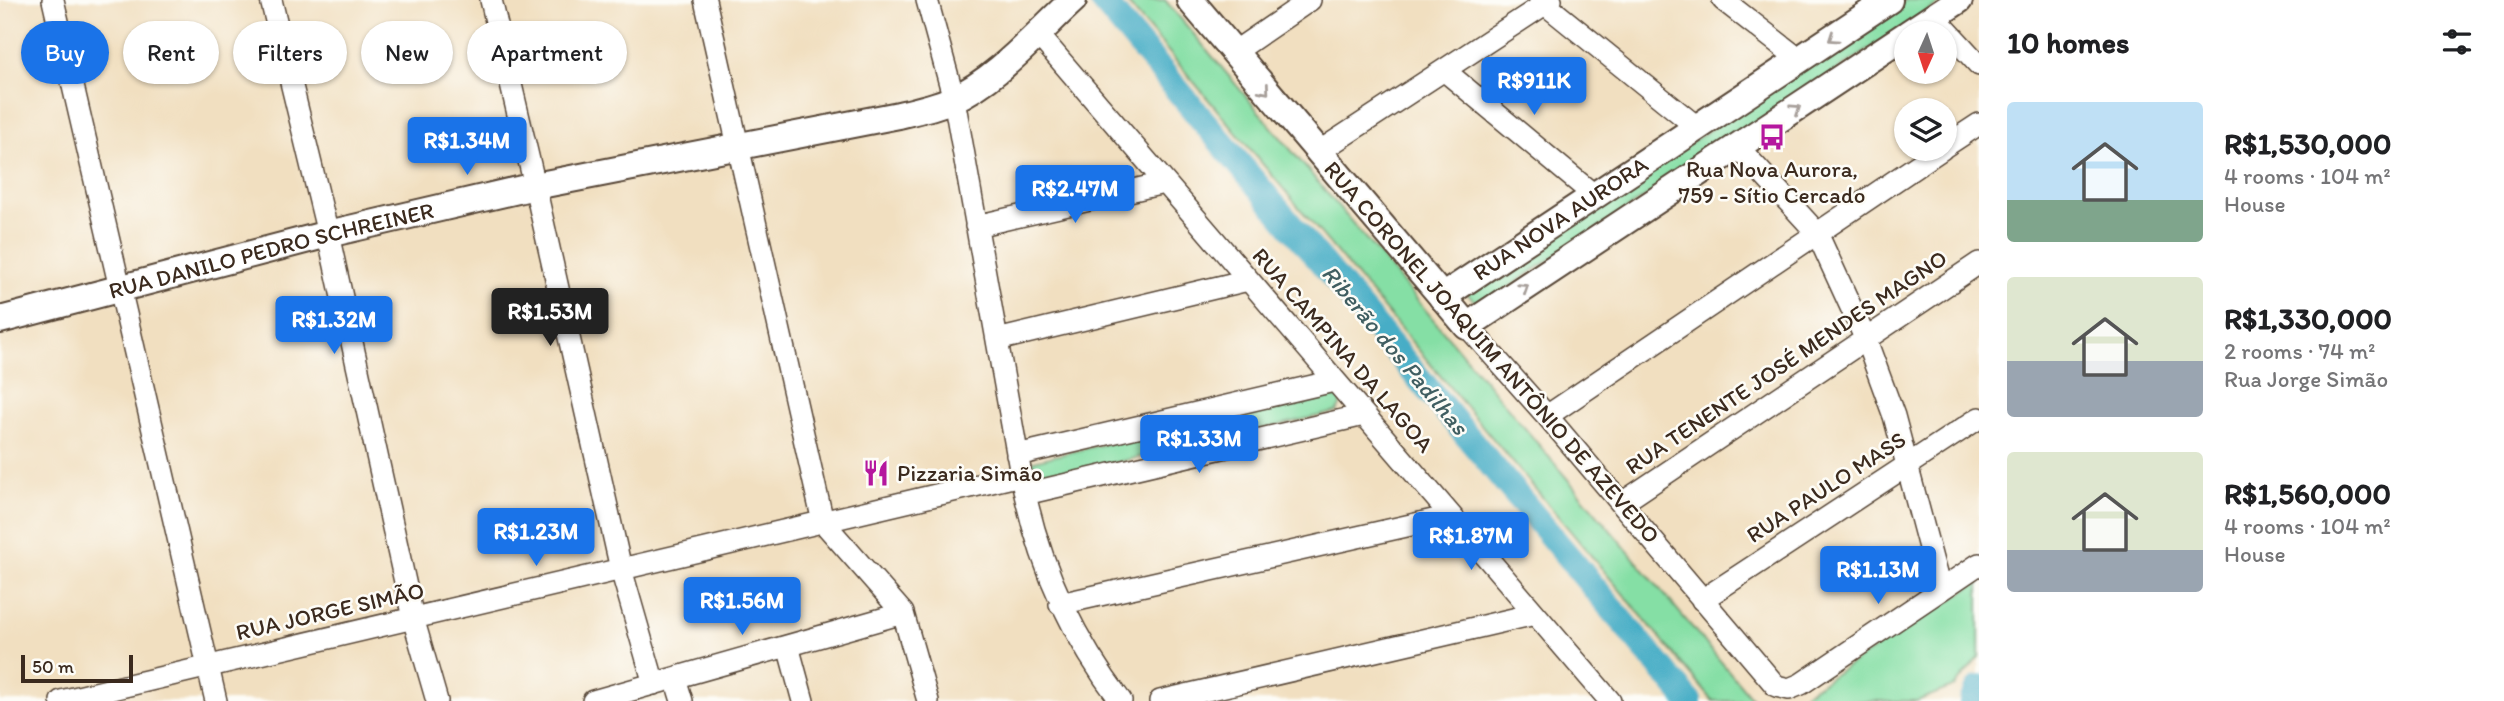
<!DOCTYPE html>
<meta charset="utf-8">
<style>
:root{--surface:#fff;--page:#f6f6f6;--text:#202124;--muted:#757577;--accent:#1a73e8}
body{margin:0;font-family:Itim,sans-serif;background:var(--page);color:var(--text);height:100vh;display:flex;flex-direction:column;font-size:26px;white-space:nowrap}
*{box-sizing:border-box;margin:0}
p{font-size:23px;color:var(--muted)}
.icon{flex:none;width:38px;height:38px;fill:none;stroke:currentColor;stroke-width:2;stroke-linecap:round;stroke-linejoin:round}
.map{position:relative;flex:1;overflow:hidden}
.side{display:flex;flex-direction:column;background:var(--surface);width:525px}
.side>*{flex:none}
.top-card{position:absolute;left:21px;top:21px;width:665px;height:63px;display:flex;gap:14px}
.needle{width:46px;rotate:183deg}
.controls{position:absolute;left:1894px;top:21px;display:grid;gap:14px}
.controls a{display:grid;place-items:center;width:63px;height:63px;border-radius:50%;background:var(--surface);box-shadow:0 2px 5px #0004;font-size:35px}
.scale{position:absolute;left:21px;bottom:18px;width:112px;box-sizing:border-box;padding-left:7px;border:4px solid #3b2a1e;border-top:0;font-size:19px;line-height:24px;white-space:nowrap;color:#3b2a1e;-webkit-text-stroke:5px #fdfcf7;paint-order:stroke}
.price{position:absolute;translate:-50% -60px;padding:0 16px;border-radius:7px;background:var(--accent);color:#fff;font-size:23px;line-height:46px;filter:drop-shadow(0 2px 4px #0008)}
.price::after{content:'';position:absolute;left:50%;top:42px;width:21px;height:16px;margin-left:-10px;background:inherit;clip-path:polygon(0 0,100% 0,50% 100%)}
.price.selected{background:#222;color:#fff}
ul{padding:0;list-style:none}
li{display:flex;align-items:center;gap:21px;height:175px;padding:0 28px}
li span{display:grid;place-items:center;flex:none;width:196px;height:140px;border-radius:7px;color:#555}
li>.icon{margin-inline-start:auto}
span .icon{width:84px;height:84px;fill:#fffc;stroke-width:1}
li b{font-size:30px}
h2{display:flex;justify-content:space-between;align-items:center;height:84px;padding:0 28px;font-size:30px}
.tag{padding:0 24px;border-radius:32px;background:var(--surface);box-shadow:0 2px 5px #0004;font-size:24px;line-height:63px}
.tag.selected{background:var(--accent);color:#fff}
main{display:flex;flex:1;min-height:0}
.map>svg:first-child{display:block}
.green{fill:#85dfa5;stroke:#608462;stroke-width:2}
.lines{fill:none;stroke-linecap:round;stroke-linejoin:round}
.river{stroke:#47adc6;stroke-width:26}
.minor-casing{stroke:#564536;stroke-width:24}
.major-casing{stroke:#564536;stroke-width:30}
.minor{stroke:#fff;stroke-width:21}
.major{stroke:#fff;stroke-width:26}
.oneway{stroke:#a79f9a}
.labels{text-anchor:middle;stroke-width:5;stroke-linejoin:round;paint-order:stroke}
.poi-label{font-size:23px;fill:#3b2a1e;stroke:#fdfcf7}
.street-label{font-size:23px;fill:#3b2a1e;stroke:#fdfcf7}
.water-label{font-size:24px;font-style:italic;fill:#405e61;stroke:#fdfcf7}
</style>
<main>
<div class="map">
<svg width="1979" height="701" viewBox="0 0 1979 701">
<rect width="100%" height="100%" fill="#fdfcf7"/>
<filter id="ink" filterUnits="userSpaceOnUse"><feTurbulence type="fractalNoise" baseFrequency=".0143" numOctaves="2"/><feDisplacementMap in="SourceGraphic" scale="14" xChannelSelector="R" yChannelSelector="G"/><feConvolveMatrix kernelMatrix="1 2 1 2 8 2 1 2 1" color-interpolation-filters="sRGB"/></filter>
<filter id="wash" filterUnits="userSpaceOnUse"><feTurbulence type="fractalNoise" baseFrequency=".00686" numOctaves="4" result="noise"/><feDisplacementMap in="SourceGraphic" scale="28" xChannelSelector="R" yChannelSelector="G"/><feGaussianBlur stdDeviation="1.57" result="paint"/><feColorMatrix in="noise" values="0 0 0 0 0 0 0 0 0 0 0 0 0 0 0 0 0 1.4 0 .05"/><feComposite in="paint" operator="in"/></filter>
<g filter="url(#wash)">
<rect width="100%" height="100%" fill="#f1dfc0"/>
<path class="green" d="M1125 0H1165L1754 701H1713Z
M1906 0H1944L1480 306 1465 292Z
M1324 392 1332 393 1340 401V406L1336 412 1040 480C1031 475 1030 471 1033 461Z
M1979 582V657L1955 686 1917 701H1793Z"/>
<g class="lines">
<path class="river" d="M1102 0 1689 701
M1972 701 1979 688"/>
</g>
</g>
<g filter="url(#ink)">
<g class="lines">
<g class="minor-casing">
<path id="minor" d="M53 0 216 701
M271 0 328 234 413 618 437 701
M491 0 535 186 621 569 654 684
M705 0 823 522 903 613 928 701
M927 0 954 99 1021 475C1037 560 1069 633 1121 701
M1540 0 1698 128
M1723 0 1800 60
M1934 16 1979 65
M1037 33 1610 701
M1233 53 1310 0
M1445 71 1595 196
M1738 147 1817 233 1866 340 1894 416 1940 589
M1944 147 1979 124
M1320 151 1551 0
M976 226 1164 183
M1467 326 1547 416 1776 686 1789 689 1801 684 1979 564
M997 340 1248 280
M1547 416 1942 149
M1017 455 1334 381
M1025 494 1364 415
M1622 503 1979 263
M1702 600 1979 418
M1060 604 1451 516
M788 646 803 701
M675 678 682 701
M61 701 1021 475
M593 701 903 613
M1160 701 1535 614"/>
</g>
<g class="major-casing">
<g id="major">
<path d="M1190 0 1467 326 1906 35"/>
<path d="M1909 33 1959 0"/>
<path id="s1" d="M1442 297 1889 0"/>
<path id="s2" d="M0 320 328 234 535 186 899 115C916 111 934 107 951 100 996 81 1037 33 1073 0"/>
</g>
</g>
<use href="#minor" class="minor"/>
<use href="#major" class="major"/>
</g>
<defs><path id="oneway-chevron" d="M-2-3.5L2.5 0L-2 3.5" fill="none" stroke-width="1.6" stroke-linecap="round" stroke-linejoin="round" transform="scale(1.75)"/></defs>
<g class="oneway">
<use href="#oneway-chevron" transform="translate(1833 38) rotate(146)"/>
<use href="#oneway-chevron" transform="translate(1265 90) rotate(49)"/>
<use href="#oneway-chevron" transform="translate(1796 109) rotate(-34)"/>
<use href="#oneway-chevron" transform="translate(1524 288) rotate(-33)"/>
</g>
</g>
<defs>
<g id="bus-bare" transform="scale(2.1)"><path d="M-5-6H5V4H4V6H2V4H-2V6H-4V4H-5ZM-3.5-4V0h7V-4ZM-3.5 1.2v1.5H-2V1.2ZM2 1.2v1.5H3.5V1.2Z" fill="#b5179e" stroke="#fdfcf7" stroke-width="2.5" paint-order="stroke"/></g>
<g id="restaurant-bare" transform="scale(2.1)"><path d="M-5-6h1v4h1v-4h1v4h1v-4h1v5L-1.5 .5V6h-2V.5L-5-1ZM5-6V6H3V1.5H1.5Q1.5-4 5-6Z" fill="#b5179e" stroke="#fdfcf7" stroke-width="2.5" paint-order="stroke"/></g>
</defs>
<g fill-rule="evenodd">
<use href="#bus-bare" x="1772" y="137"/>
<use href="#restaurant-bare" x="876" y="473"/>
</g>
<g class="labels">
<g class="poi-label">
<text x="1772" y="177">Rua Nova Aurora,<tspan x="1772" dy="26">759 - Sítio Cercado</tspan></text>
<text x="897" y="481" text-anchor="start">Pizzaria Simão</text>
</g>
<g class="street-label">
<text dy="8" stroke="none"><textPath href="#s1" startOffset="142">RUA NOVA AURORA</textPath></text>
<text dy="8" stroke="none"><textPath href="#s2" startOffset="280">RUA DANILO PEDRO SCHREINER</textPath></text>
<text transform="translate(1343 350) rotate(49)" y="8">RUA CAMPINA DA LAGOA</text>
<text transform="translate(1492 352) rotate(49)" y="8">RUA CORONEL JOAQUIM ANTÔNIO DE AZEVEDO</text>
<text transform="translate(1786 362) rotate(-34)" y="8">RUA TENENTE JOSÉ MENDES MAGNO</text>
<text transform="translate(1826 487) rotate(-33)" y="8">RUA PAULO MASS</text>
<text transform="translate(330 611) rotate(-13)" y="8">RUA JORGE SIMÃO</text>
</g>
<g class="water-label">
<text transform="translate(1395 350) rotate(50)" y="8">Riberão dos Padilhas</text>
</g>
</g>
</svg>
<div class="controls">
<a><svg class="needle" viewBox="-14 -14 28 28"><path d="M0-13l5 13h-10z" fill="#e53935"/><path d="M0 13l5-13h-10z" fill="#757577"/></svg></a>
<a><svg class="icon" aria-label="layers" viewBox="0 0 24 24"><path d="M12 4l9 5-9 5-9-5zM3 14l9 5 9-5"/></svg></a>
</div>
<div class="scale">50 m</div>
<b class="price" style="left:1534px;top:117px">R$911K</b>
<b class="price" style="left:467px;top:177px">R$1.34M</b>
<b class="price" style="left:1075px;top:225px">R$2.47M</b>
<b class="price selected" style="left:550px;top:348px">R$1.53M</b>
<b class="price" style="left:334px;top:356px">R$1.32M</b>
<b class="price" style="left:1199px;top:475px">R$1.33M</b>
<b class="price" style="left:536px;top:568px">R$1.23M</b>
<b class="price" style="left:1471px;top:572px">R$1.87M</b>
<b class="price" style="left:1878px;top:606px">R$1.13M</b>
<b class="price" style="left:742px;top:637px">R$1.56M</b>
<div class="top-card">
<a class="tag selected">Buy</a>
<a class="tag">Rent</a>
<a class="tag">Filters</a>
<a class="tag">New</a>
<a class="tag">Apartment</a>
</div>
</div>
<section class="side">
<h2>10 homes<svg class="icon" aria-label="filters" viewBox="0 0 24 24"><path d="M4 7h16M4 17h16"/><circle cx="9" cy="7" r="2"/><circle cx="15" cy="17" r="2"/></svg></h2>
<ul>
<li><span style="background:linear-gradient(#bfe0f5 70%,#7fa58c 0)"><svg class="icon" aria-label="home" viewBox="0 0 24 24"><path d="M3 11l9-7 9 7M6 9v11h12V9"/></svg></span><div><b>R$1,530,000</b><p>4 rooms · 104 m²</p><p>House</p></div></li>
<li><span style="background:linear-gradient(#dfe7d0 60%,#9aa5b1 0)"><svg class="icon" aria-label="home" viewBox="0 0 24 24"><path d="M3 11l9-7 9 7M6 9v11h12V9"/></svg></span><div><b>R$1,330,000</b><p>2 rooms · 74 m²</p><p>Rua Jorge Simão</p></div></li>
<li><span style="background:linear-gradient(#dfe7d0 70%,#9aa5b1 0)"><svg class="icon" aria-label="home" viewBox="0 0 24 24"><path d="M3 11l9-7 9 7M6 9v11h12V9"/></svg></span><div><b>R$1,560,000</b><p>4 rooms · 104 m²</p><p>House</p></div></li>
</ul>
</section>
</main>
